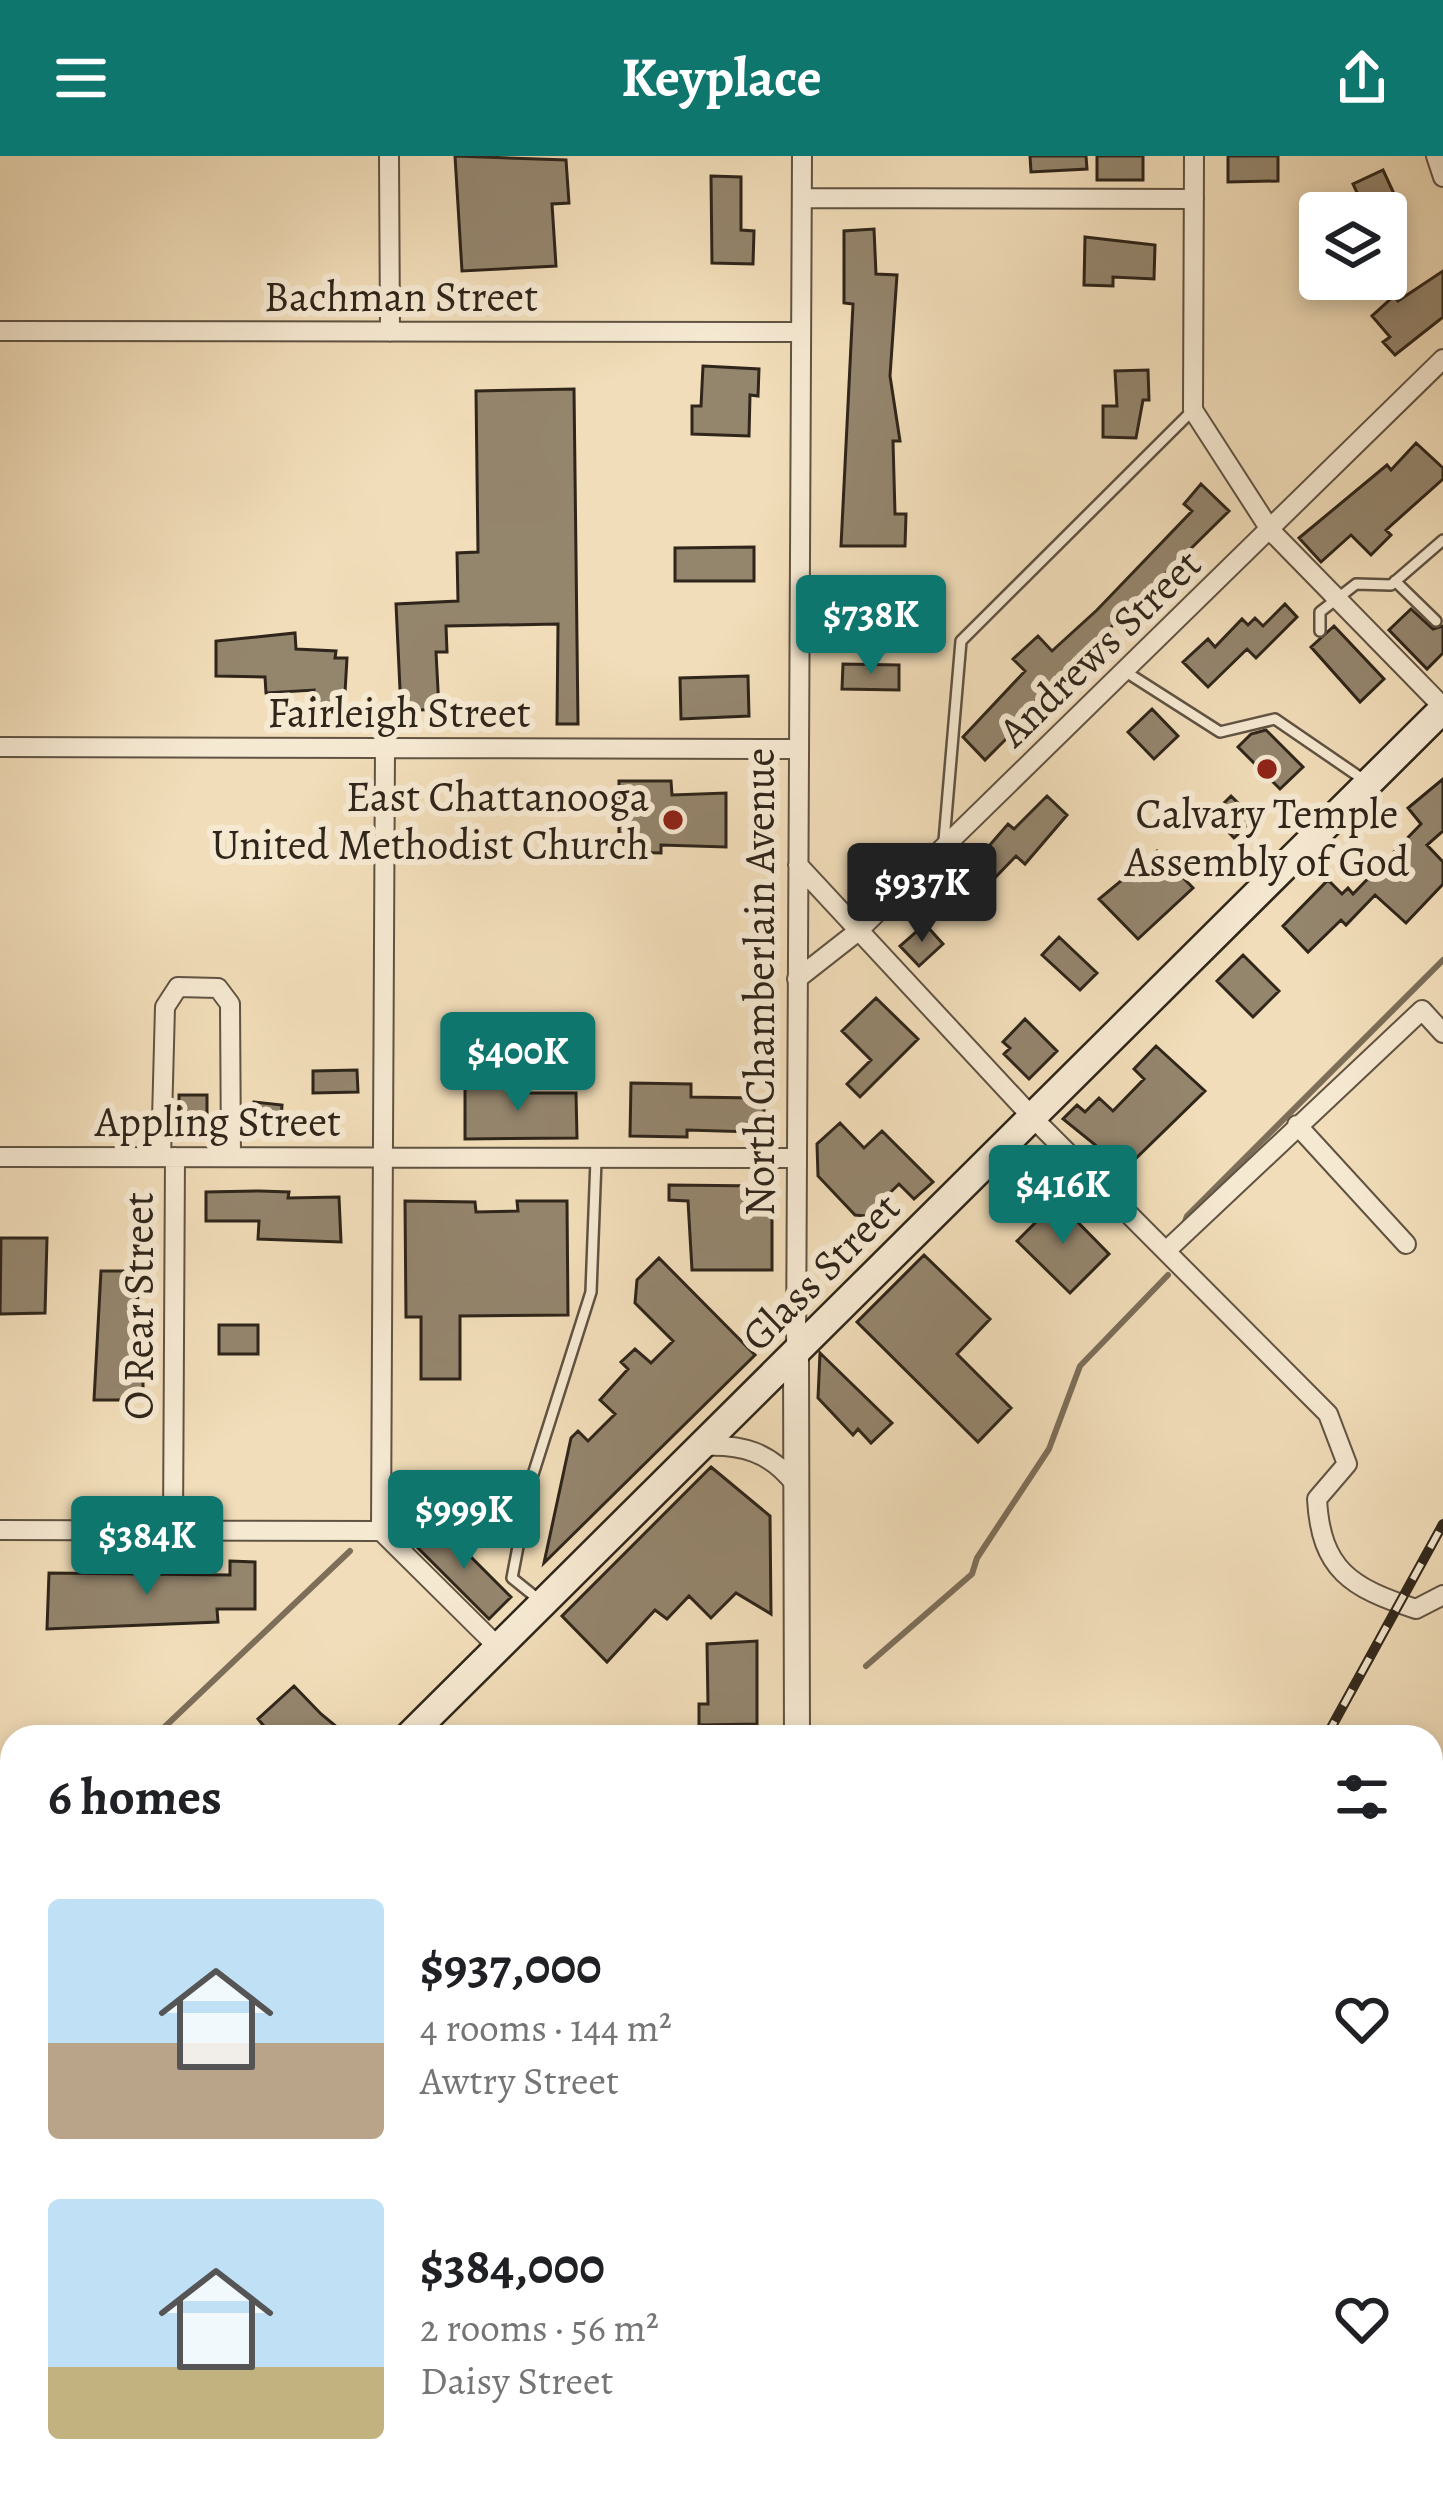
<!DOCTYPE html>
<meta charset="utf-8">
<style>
:root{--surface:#fff;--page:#f2f2f2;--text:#202124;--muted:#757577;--accent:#0f766e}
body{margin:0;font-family:Alegreya,serif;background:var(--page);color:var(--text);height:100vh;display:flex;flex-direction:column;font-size:45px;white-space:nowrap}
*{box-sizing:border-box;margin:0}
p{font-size:39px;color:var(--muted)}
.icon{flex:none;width:66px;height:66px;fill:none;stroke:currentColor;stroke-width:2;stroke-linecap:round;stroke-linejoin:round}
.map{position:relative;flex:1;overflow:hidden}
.sheet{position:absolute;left:0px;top:1569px;width:1443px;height:768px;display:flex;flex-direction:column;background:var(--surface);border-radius:36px 36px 0 0;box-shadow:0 6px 18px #0003}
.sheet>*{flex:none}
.buttons{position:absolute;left:1299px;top:36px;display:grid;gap:24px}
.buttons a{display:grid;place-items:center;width:108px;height:108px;border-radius:12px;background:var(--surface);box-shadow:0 6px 18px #0003;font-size:60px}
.price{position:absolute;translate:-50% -102px;padding:0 27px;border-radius:12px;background:var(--accent);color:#fff;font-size:39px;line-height:78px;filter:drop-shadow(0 3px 6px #0008)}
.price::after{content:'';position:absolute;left:50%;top:72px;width:36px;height:27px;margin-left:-18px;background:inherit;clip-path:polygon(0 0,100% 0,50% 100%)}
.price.active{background:#222;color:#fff}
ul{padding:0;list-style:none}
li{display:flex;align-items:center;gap:36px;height:300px;padding:0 48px}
li span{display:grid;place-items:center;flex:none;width:336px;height:240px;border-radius:12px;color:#555}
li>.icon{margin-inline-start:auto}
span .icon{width:144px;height:144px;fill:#fffc;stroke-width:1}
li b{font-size:51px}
h2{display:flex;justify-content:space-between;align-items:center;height:144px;padding:0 48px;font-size:51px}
header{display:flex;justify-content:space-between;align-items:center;height:156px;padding:0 48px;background:var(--accent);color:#fff;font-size:54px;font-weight:700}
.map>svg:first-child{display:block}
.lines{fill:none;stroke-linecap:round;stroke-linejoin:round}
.stream{stroke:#7c6e59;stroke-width:6}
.building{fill:#94856d;stroke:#2f251a;stroke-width:3}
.service-casing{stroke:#605342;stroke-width:14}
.minor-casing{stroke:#605342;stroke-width:22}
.tertiary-casing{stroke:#605342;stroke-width:28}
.secondary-casing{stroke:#2f251a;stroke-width:32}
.service{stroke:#f6e9d2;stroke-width:9}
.minor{stroke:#f6e9d2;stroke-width:18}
.tertiary{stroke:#f6e9d2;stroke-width:24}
.secondary{stroke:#f6e9d2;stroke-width:27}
.rail-casing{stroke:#2f251a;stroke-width:10}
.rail{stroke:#f6e9d2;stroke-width:6;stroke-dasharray:18;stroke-linecap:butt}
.poi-dot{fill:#8f2418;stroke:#f6e9d2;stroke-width:4.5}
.labels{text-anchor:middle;stroke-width:12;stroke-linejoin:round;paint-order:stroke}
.street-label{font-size:42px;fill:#2f251a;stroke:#f6e9d2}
.poi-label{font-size:42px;fill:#2f251a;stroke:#f6e9d2;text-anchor:end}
</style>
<header><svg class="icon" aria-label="menu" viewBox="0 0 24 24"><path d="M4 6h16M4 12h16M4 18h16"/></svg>Keyplace<svg class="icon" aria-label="share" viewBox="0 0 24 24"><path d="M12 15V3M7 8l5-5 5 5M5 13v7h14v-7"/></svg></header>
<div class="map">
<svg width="1443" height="2337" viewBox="0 0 1443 2337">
<rect width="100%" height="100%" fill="#f1ddb9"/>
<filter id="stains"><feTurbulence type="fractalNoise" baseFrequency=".00167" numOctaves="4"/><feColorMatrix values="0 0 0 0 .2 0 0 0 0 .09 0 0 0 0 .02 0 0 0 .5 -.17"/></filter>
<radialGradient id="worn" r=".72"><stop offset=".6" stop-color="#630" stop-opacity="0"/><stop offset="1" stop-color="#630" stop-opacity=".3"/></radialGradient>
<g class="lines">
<path class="stream" d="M1183 1071 1187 1060 1443 804
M866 1510 972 1418 977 1402 1049 1293 1080 1210 1168 1119
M154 1581 350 1395
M0 1728 12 1717"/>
</g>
<path class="building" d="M455 0 566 4 569 47 552 48 556 110 462 115Z
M1030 0H1086L1087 13 1031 16Z
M1097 0H1143V24H1097Z
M1228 0H1278V25L1228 26Z
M1383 14 1396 42 1366 56 1353 28Z
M711 20 741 21V74L754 75 753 108 712 107Z
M874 73 876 118 897 119 890 220 900 285H893L895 358H906L905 390H841L853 148 844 147V75Z
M1085 81 1155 89 1154 123 1113 121V130L1084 129Z
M1443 115V161L1395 199 1383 186 1390 181 1372 160 1394 140 1398 145Z
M703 210 759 213 758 240 750 239 749 280 692 278V250H701Z
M1148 214 1149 244H1143L1136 282 1103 281V250H1117L1115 215Z
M574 233 578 568H557L558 468 446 470 447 496H436L439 553 401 555 396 448 458 445 457 397 478 396 476 235Z
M1416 287 1443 312V323L1386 374 1391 379 1371 399 1351 379 1321 406 1299 382 1387 309 1391 314Z
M1201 328 1229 355 1035 546 1039 550 985 604 963 581 1025 515 1013 503 1038 480 1052 495 1097 454 1192 355 1184 348Z
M754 391V425H675V392Z
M1285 448 1297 461 1256 502 1247 493 1208 531 1183 506 1208 483 1215 491 1242 463 1248 469 1255 462 1263 470Z
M1411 453 1433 473 1443 470V497L1427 513 1389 474Z
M1334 470 1384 523 1360 546 1311 491Z
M295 477 296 493 336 495 335 502H347L344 554 313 553 314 534 266 537 265 521 216 520V485Z
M843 508 899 509V534L842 533Z
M748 520 749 560 681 563 680 522Z
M1152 553 1178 580 1154 603 1128 576Z
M1266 574 1303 611 1280 633 1238 591 1251 578Z
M1443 623V675L1427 689 1443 706V728L1406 767 1375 739 1346 769 1341 764 1308 796 1283 770 1328 724 1342 738 1348 732 1353 738 1421 668 1408 652Z
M619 625H671L672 639 726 637V691L661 689V697L619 696Z
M1047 640 1067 659 1025 708 1016 700 982 735 976 729 973 733 948 707 976 705 1008 668 1014 673Z
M1231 640 1254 663 1234 682 1212 659Z
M1157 695 1193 732 1138 783 1099 743Z
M925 768 943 788 919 810 900 790Z
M1059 781 1097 817 1080 834 1042 799Z
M1243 799 1279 835 1253 861 1217 825Z
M876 842 918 883 860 941 847 928 871 904 842 875Z
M1025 863 1057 895 1029 923 1004 898 1010 892 1003 886Z
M1156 890 1205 935 1125 1013 1063 963 1077 949 1085 956 1099 942 1113 955 1144 923 1134 913Z
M357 914 358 936 313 937V915Z
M465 927 508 928V937H576L577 982 465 983Z
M631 927 691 928V941L756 942 755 950H764V970L753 969V976L687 974V981L630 980Z
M179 939H207V975H179Z
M254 946 282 949 280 978 250 975Z
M840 967 864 992 882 975 933 1026 914 1043 899 1028 866 1060 855 1059 818 1020 817 988Z
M669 1029 772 1030V1114H692L688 1045 669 1044Z
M260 1035 289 1036 288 1042 339 1041 341 1086 258 1083 259 1065H206V1036Z
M405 1045 475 1046 476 1056 518 1055 517 1045H567L568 1159 460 1160V1223H421V1161H406Z
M1057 1045 1109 1098 1070 1137 1017 1085Z
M1 1082H47L45 1157 0 1158Z
M924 1099 990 1163 957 1198 1011 1252 978 1286 857 1166Z
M659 1102 755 1199 544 1407 571 1282 578 1275 588 1285 615 1258 600 1244 628 1213 621 1206 635 1193 651 1207 673 1185 635 1147 637 1124Z
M101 1115H138L137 1211H143V1244H94Z
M219 1169H258V1198H219Z
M820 1197 892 1267 871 1287 858 1273 853 1279 818 1242Z
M711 1311 770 1360 771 1458 736 1437 711 1462 689 1440 667 1463 655 1454 607 1506 562 1460Z
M438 1368 511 1441 489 1463 416 1390Z
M230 1405 255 1406V1453H217L218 1466 47 1473 49 1417 230 1419Z
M757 1485V1568L699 1569V1548H708L707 1488Z
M294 1530 321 1558 349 1581H251L263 1569 258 1563Z"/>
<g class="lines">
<g class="service-casing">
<path id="service" d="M1395 425 1436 465
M1320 475V456L1356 428 1391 429 1443 384
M1126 516 1220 576 1275 563 1364 624
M944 685 961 485 1193 254
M538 1443 512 1422 530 1328 591 1136 596 1004
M0 2007 12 2019
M0 2033 12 2023
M974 2337 975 2325
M1274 2337 1281 2325"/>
</g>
<g class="minor-casing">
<path id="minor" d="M389 0 390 176
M1194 0 1193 254 1271 375 1443 551
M1436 0 1443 21
M802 42 1194 43
M0 175 801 176
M0 591 799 593
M798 709 1033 962 1328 1258 1347 1308 1317 1343C1321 1414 1351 1432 1416 1453L1443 1439
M797 823 857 776 1443 203
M1297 969 1406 1088
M0 1001 797 1002
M161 1001 165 851 178 831 218 832 230 848 231 1001
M1167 1094 1422 854 1443 877
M796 1199 802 0
M703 1290C742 1288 770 1296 795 1328
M173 1371 175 1001
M0 1374 381 1375 498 1491
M381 1375 385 592
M0 2207H12
M470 2325 471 2337
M275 2337V2325"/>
</g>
<g class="tertiary-casing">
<path id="tertiary" d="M796 1199 797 1581
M792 2325V2337"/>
</g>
<g class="secondary-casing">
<path id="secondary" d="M408 1581 1443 553
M0 1981 12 1969"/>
</g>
<use href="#service" class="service"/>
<use href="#minor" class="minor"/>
<use href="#tertiary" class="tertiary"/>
<use href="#secondary" class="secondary"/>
<g class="rail-casing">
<path id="rail" d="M1326 1581 1443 1368
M949 2325V2337
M836 2337 843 2325"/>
</g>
<use href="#rail" class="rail"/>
</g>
<g class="poi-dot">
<circle cx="1267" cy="613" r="12"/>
<circle cx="673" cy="664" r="12"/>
</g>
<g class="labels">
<g class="street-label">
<text x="401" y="155">Bachman Street</text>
<text transform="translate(1099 491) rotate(-44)" y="15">Andrews Street</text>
<text x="399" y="571">Fairleigh Street</text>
<text transform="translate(759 826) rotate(-90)" y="15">North Chamberlain Avenue</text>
<text x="218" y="980">Appling Street</text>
<text transform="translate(820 1115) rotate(-45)" y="15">Glass Street</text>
<text transform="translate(138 1150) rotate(-90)" y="15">O Rear Street</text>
</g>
<g class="poi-label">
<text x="649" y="655">East Chattanooga<tspan x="649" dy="48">United Methodist Church</tspan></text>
<text x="1267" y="672" text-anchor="middle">Calvary Temple<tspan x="1267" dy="48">Assembly of God</tspan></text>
</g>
</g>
<rect width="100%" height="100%" filter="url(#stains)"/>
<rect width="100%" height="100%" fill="url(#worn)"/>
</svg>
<div class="buttons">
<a><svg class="icon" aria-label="layers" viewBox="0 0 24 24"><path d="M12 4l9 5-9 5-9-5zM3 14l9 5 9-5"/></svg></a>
</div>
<b class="price" style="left:871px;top:521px">$738K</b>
<b class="price active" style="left:922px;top:789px">$937K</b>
<b class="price" style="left:518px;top:958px">$400K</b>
<b class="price" style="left:1063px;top:1091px">$416K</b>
<b class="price" style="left:464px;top:1416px">$999K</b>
<b class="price" style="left:147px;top:1442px">$384K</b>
<section class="sheet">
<h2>6 homes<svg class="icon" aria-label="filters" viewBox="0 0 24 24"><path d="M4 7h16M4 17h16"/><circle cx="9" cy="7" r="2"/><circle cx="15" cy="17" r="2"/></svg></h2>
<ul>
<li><span style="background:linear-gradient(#bfe0f5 60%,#b9a48a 0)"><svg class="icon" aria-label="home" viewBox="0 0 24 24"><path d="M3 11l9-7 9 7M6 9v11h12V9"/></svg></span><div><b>$937,000</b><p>4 rooms · 144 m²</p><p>Awtry Street</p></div><svg class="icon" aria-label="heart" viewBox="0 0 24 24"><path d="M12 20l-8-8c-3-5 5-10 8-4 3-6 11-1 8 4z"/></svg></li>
<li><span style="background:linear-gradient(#bfe0f5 70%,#c2b280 0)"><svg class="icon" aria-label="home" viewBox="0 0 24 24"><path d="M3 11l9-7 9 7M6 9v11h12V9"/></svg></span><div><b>$384,000</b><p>2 rooms · 56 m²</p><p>Daisy Street</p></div><svg class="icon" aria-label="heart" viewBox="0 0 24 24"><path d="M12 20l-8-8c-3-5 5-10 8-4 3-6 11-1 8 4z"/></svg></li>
</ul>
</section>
</div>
